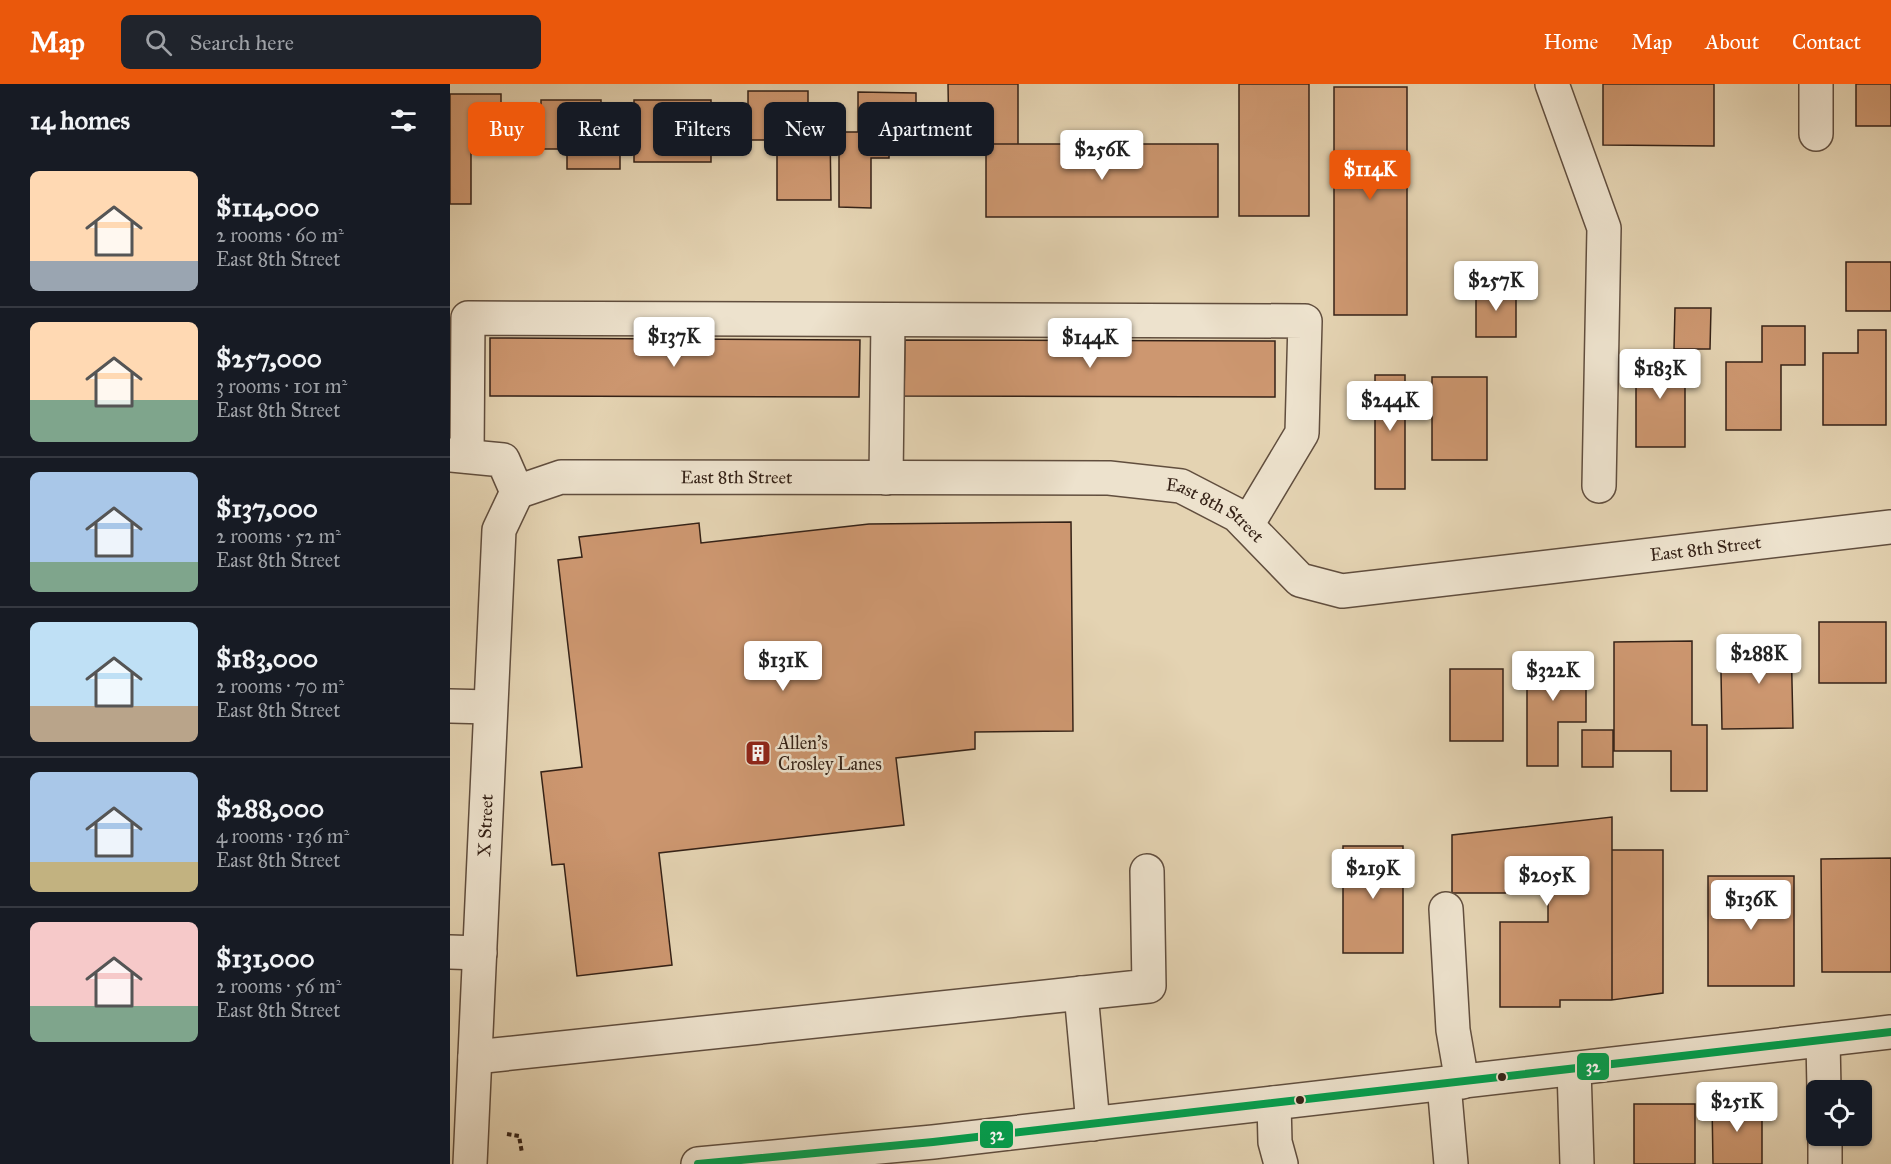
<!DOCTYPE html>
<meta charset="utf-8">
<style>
:root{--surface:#171b24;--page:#20242c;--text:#f1f3f6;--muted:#9ea1a6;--line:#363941;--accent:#ea580c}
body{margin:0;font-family:"IM FELL Great Primer",serif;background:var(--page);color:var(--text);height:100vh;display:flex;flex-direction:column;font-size:22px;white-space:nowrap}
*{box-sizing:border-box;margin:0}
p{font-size:20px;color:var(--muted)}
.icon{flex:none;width:33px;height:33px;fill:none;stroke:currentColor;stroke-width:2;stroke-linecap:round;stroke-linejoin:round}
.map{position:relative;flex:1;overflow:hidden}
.sheet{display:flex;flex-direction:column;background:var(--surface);width:450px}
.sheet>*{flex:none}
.hud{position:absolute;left:18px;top:18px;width:570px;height:54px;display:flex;gap:12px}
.fabs{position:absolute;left:1356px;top:996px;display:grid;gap:12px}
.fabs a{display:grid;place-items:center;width:66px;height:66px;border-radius:9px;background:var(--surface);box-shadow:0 2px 4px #0004;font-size:30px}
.price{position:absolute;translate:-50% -51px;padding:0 14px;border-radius:6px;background:#fff;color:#222;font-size:20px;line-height:39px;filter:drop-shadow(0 2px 3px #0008)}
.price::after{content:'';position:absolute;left:50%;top:36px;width:18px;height:14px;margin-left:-9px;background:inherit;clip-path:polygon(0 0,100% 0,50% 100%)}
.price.on{background:var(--accent);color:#fff}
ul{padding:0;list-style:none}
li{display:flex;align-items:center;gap:18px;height:150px;padding:0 30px}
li+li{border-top:2px solid var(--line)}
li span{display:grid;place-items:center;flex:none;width:168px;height:120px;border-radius:9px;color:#555}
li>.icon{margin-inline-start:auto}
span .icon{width:72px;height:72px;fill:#fffc;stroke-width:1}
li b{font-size:26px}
h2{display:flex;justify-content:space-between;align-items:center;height:72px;padding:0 30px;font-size:26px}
.chip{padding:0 21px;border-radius:9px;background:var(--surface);box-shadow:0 2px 4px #0004;font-size:21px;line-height:54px}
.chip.on{background:var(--accent);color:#fff}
header{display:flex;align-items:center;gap:36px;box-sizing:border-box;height:84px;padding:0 30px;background:var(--accent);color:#fff}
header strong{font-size:28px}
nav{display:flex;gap:33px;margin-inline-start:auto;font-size:21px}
.search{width:420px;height:54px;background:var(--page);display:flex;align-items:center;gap:15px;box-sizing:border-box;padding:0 21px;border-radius:9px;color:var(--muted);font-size:22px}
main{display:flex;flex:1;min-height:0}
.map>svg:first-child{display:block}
.building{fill:#cd9770;stroke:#352217;stroke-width:1.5}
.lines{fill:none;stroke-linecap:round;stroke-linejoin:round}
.minor-casing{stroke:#614e3e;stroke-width:36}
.path{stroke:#352217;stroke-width:4;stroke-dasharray:4.5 3;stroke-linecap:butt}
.minor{stroke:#ede2cd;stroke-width:33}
.bus-1-casing{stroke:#ede2cd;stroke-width:12}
.bus-1{stroke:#039f4e;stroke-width:8}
.bus-dot{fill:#352217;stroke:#ede2cd;stroke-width:2}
.labels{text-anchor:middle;stroke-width:5;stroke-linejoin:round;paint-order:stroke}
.street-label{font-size:18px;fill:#352217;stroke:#ede2cd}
.poi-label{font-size:18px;fill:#352217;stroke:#ede2cd;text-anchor:start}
.line-badge{stroke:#ede2cd;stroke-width:2}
.badge-label{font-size:16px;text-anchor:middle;font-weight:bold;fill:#fff}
</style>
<header>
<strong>Map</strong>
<div class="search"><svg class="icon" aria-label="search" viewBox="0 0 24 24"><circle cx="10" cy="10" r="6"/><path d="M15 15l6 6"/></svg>Search here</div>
<nav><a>Home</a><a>Map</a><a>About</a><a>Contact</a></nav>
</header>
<main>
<section class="sheet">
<h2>14 homes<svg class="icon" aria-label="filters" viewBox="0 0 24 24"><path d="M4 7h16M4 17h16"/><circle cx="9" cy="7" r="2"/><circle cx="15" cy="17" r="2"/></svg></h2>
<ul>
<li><span style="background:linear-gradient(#ffd9b3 75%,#9aa5b1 0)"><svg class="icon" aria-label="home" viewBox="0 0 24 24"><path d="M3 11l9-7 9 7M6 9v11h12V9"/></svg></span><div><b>$114,000</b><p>2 rooms · 60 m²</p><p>East 8th Street</p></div></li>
<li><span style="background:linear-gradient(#ffd9b3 65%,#7fa58c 0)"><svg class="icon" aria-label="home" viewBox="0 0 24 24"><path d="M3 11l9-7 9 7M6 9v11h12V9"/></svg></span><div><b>$257,000</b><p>3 rooms · 101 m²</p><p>East 8th Street</p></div></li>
<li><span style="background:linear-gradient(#a9c7e8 75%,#7fa58c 0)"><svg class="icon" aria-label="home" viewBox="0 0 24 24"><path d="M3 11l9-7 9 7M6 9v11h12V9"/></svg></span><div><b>$137,000</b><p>2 rooms · 52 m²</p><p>East 8th Street</p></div></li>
<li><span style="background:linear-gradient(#bfe0f5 70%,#b9a48a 0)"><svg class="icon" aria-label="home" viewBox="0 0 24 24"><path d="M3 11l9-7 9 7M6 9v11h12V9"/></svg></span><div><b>$183,000</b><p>2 rooms · 70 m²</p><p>East 8th Street</p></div></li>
<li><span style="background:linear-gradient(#a9c7e8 75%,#c2b280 0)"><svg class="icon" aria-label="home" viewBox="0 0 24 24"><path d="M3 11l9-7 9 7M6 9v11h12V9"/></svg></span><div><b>$288,000</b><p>4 rooms · 136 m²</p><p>East 8th Street</p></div></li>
<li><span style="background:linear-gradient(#f6c9c9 70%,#7fa58c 0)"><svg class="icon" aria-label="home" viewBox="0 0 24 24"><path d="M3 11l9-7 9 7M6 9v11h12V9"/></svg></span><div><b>$131,000</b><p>2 rooms · 56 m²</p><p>East 8th Street</p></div></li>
</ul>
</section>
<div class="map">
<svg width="1441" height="1080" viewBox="0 0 1441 1080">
<rect width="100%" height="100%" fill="#e4d3b2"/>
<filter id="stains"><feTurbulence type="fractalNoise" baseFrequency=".00333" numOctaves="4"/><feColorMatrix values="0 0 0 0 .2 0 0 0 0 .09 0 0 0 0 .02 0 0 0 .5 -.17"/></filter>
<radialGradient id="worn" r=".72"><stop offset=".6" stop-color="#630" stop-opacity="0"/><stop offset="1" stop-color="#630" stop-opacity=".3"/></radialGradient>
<path class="building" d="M498 0H568V60H499Z
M789 0H859V132H789Z
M1153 0H1264V62L1153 61Z
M1406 0H1441V42H1406Z
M884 3H957V231H884Z
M298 7H358V45H380L381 116H327V56H298Z
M408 8 466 9V56H439V74H421V124L389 123V48H408Z
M0 10H51V69H21V120H0Z
M91 16H151V55H170V85H117V65H91Z
M184 16H261V78H184Z
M536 60H768V133H536Z
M1396 178H1441V227H1396Z
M1026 202H1066V253H1026Z
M1225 224H1261L1260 265H1224Z
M1312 242H1355V281H1331V346H1276V278H1312Z
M1408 246H1436V341H1373V269H1408Z
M40 254 410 256 409 313 40 312Z
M455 256 825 257V313L454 312Z
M1186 268H1235V363H1186Z
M925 291H955V405H925Z
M982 293H1037V376H982Z
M621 438 623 647 525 648V665L446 674 454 741 209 769 222 881 127 892 114 780 102 781 91 688 132 683 108 476 132 473 129 453 249 439 251 459 419 440Z
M1369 538H1436V599H1369Z
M1284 553H1341L1343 644 1272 645 1271 588H1285Z
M1242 557V641H1257V707H1221V667H1164V558Z
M1077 570H1136V638H1108V682H1077Z
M1000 585H1053V657H1000Z
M1132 646H1163V683H1132Z
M1162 733V916H1110V923H1050V838H1098V809H1002V751Z
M893 762H953V869H893Z
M1162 766H1213V909L1162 916Z
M1441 774V888H1372L1371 775Z
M1258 792H1344V902H1258Z
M1312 1017V1080H1263L1262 1018Z
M1184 1020H1245V1080H1184Z"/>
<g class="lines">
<g class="minor-casing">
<g id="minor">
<path d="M1102 0 1154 144 1149 402"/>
<path d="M1366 50V0"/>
<path d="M0 371 53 376 67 408"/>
<path d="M17 372 18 234 855 237 852 349 797 441"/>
<path d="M436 394 438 236"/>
<path id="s1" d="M67 408 111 393 659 394 731 402 787 431 850 496 892 507 1441 443"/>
<path d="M0 622 40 623"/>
<path d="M996 825 1003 946 1012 998"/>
<path d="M0 868 30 869"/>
<path d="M631 909 643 1040"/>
<path d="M1373 956 1374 1006"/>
<path d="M25 973 699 902 697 787"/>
<path d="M1124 985 1127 1080"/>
<path d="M994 1000 1001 1080"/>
<path d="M824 1019 825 1058 831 1080"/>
<path d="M1375 1052V1080"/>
<path id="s2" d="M20 1080 49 446 67 408"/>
<path d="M248 1080 483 1058 1441 948"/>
</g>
</g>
<path class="path" d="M57 1050 69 1052 72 1069"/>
<use href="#minor" class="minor"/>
<g class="bus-1-casing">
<path id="bus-1" d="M248 1080 483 1058 1441 948"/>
</g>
<use href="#bus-1" class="bus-1"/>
</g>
<defs>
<g id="building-square" transform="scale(1.35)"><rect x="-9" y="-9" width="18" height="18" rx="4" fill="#8f2418" stroke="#ede2cd"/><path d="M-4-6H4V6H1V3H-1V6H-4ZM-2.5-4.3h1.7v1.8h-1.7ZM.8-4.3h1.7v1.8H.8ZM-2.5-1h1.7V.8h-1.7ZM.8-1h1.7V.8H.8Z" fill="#fff"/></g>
</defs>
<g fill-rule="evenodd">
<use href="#building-square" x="308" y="669"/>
</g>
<g class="bus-dot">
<circle cx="1052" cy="993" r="5"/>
<circle cx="850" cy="1016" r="5"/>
</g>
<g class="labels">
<g class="street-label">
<text dy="6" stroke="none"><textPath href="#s1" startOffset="222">East 8th Street</textPath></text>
<text dy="6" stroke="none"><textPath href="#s1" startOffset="708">East 8th Street</textPath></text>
<text dy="6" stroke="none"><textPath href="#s1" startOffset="1230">East 8th Street</textPath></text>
<text dy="6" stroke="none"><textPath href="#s2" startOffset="339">X Street</textPath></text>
</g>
<g class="poi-label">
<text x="328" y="665">Allen's<tspan x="328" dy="21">Crosley Lanes</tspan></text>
</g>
</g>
<g class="line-badge">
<rect x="1126" y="968" width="34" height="29" rx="6" fill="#039f4e"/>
<rect x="529" y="1036" width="35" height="29" rx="6" fill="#039f4e"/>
</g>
<g class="badge-label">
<text x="1143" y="988">32</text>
<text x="547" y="1056">32</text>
</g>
<rect width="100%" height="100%" filter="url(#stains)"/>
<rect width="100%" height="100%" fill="url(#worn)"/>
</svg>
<div class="fabs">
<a><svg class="icon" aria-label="locate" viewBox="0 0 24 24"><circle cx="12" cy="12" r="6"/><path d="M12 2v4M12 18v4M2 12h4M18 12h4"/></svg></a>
</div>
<b class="price" style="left:652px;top:97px">$256K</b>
<b class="price on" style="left:920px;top:117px">$114K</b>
<b class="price" style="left:1046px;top:228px">$257K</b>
<b class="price" style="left:224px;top:284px">$137K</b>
<b class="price" style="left:640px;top:285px">$144K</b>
<b class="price" style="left:1210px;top:316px">$183K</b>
<b class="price" style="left:940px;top:348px">$244K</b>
<b class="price" style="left:1309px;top:601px">$288K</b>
<b class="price" style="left:333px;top:608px">$131K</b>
<b class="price" style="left:1103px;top:618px">$322K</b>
<b class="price" style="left:923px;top:816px">$219K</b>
<b class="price" style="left:1097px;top:823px">$205K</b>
<b class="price" style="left:1301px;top:847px">$136K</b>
<b class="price" style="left:1287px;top:1049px">$251K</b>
<div class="hud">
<a class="chip on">Buy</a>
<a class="chip">Rent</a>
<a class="chip">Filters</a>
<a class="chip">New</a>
<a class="chip">Apartment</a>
</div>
</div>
</main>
